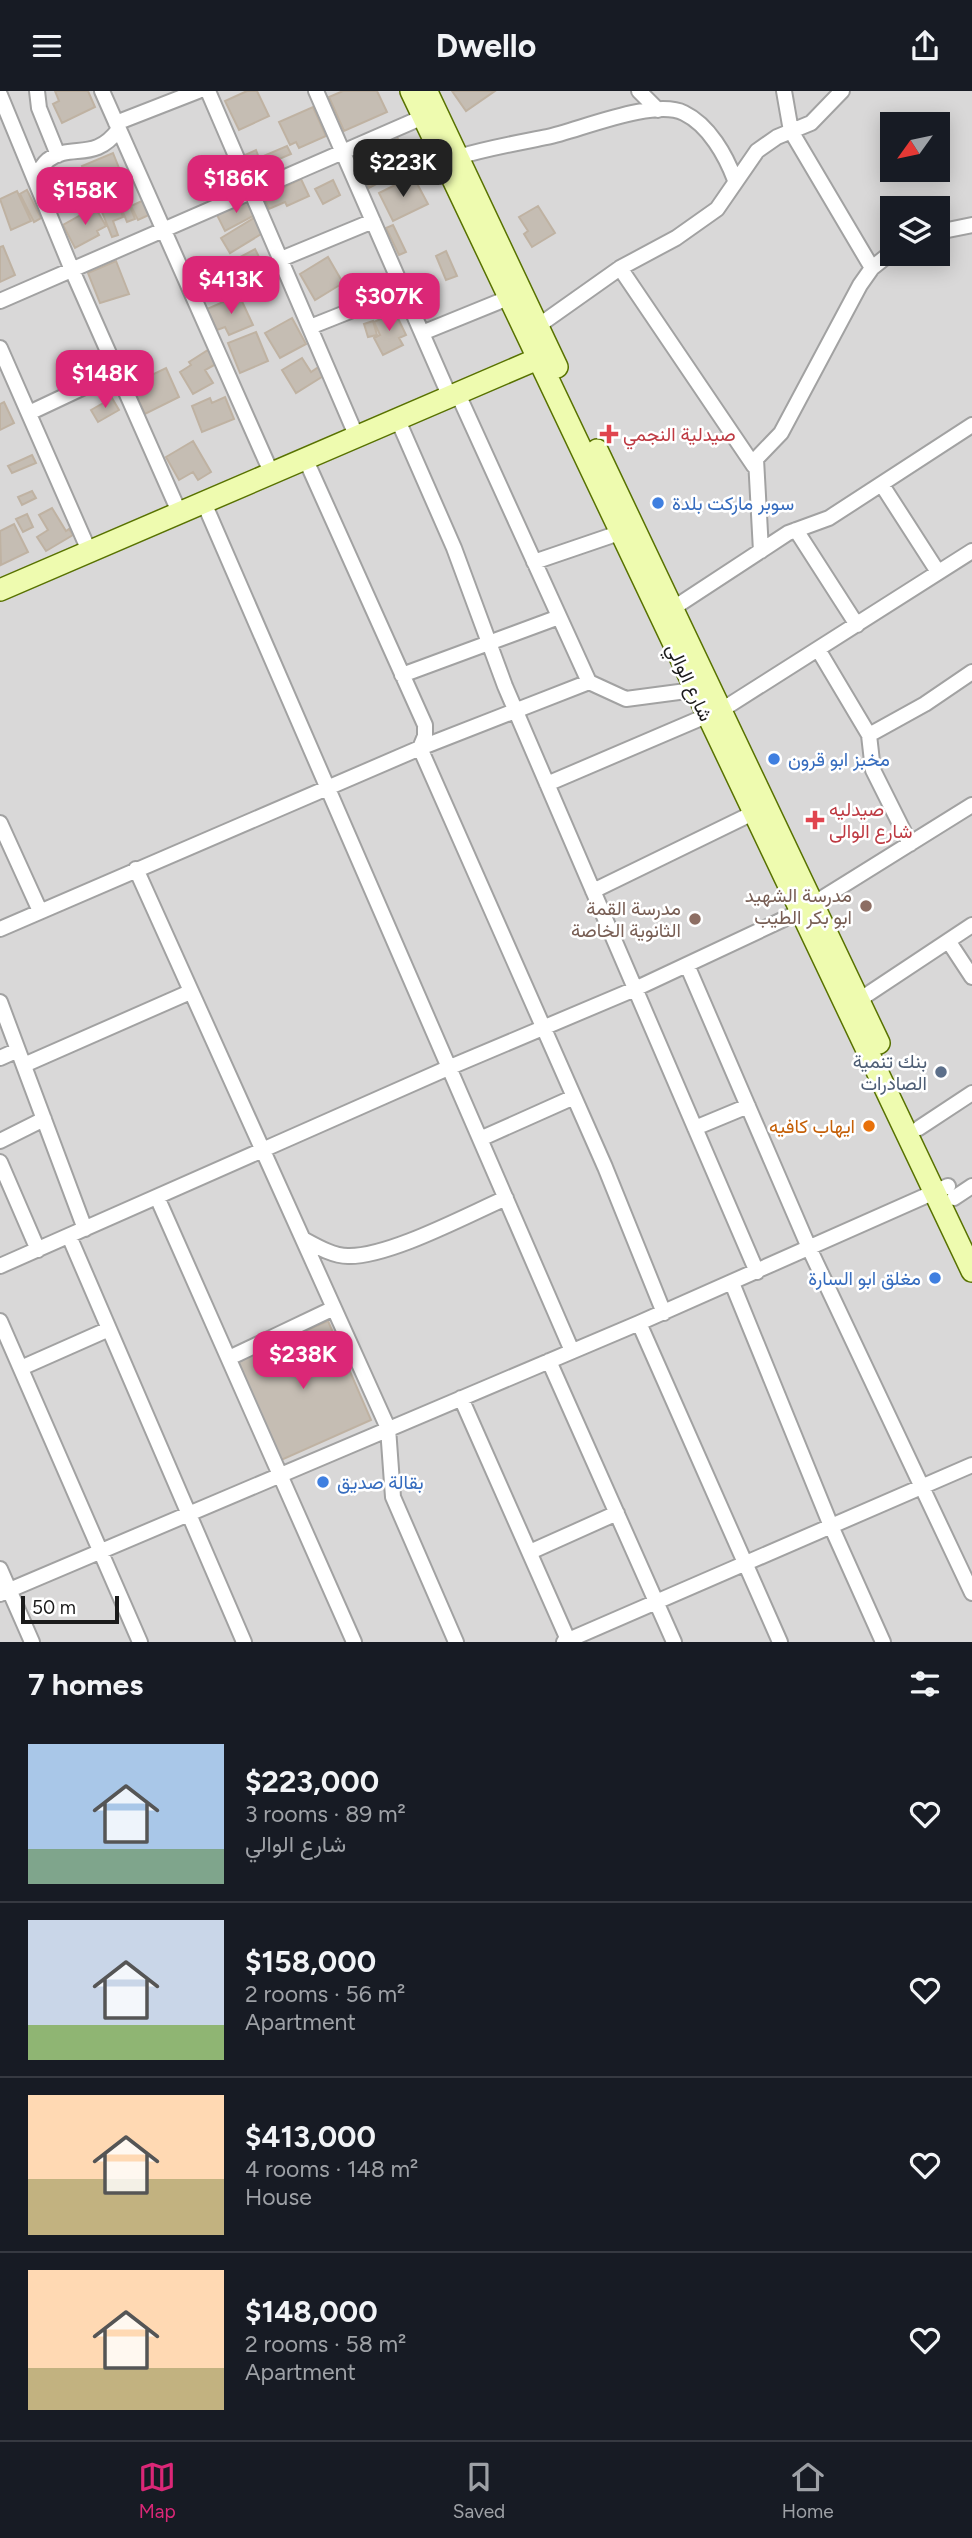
<!DOCTYPE html>
<meta charset="utf-8">
<style>
:root{--surface:#171b24;--page:#20242c;--text:#f1f3f6;--muted:#9ea1a6;--line:#363941;--accent:#db2777}
body{margin:0;font-family:Figtree,Vazirmatn,sans-serif;background:var(--page);color:var(--text);height:100vh;display:flex;flex-direction:column;font-size:26px;white-space:nowrap}
*{box-sizing:border-box;margin:0}
p{font-size:23px;color:var(--muted)}
.icon{flex:none;width:38px;height:38px;fill:none;stroke:currentColor;stroke-width:2;stroke-linecap:round;stroke-linejoin:round}
.map{position:relative;height:1551px;overflow:hidden}
.side{display:flex;flex-direction:column;background:var(--surface);flex:1}
.side>*{flex:none}
.needle{width:46px;rotate:237deg}
.fabs{position:absolute;left:880px;top:21px;display:grid;gap:14px}
.fabs a{display:grid;place-items:center;width:70px;height:70px;border-radius:0px;background:var(--surface);box-shadow:0 4px 18px #0003;font-size:35px}
.scale{position:absolute;left:21px;bottom:18px;width:98px;box-sizing:border-box;padding-left:7px;border:4px solid #1b1b1b;border-top:0;font-size:19px;line-height:24px;white-space:nowrap;color:#1b1b1b;-webkit-text-stroke:5px #fff;paint-order:stroke}
.price{position:absolute;translate:-50% -60px;padding:0 16px;border-radius:14px;background:var(--accent);color:#fff;font-size:23px;line-height:46px;filter:drop-shadow(0 2px 4px #0008)}
.price::after{content:'';position:absolute;left:50%;top:42px;width:21px;height:16px;margin-left:-10px;background:inherit;clip-path:polygon(0 0,100% 0,50% 100%)}
.price.selected{background:#222;color:#fff}
ul{padding:0;list-style:none}
li{display:flex;align-items:center;gap:21px;height:175px;padding:0 28px}
li+li{border-top:2px solid var(--line)}
li span{display:grid;place-items:center;flex:none;width:196px;height:140px;border-radius:0px;color:#555}
li>.icon{margin-inline-start:auto}
span .icon{width:84px;height:84px;fill:#fffc;stroke-width:1}
li b{font-size:30px}
h2{display:flex;justify-content:space-between;align-items:center;height:84px;padding:0 28px;font-size:30px}
header{display:flex;justify-content:space-between;align-items:center;height:91px;padding:0 28px;background:var(--surface);font-size:32px;font-weight:700}
.tabs{display:flex;justify-content:space-around;align-items:center;height:98px;border-top:2px solid var(--line);background:var(--surface);font-size:19px;color:var(--muted)}
.tabs a{display:grid;justify-items:center;gap:4px}
.tabs .selected{color:var(--accent)}
.map>svg:first-child{display:block}
.residential{fill:#d9d8d8;fill-rule:evenodd}
.building{fill:#c5bdb3;stroke:#bfb2a2;stroke-width:2}
.lines{fill:none;stroke-linecap:round;stroke-linejoin:round}
.street-casing{stroke:#a2a2a2;stroke-width:18}
.secondary-casing{stroke:#587201;stroke-width:24}
.street{stroke:#fff;stroke-width:14}
.secondary{stroke:#eefbaf;stroke-width:21}
.health-dot{fill:#e0444e;stroke:#fff;stroke-width:2.5}
.shop-dot{fill:#3f7fe0;stroke:#fff;stroke-width:2.5}
.education-dot{fill:#8d6e63;stroke:#fff;stroke-width:2.5}
.service-dot{fill:#5c6f8a;stroke:#fff;stroke-width:2.5}
.food-dot{fill:#e8710a;stroke:#fff;stroke-width:2.5}
.labels{text-anchor:middle;stroke-width:5;stroke-linejoin:round;paint-order:stroke}
.health-label{font-size:19px;fill:#be3a42;stroke:#fff;text-anchor:start}
.shop-label{font-size:19px;fill:#366cbe;stroke:#fff;text-anchor:start}
.street-label{font-size:19px;fill:#1b1b1b;stroke:#fff}
.education-label{font-size:19px;fill:#785e54;stroke:#fff;text-anchor:end}
.service-label{font-size:19px;fill:#4e5e75;stroke:#fff;text-anchor:end}
.food-label{font-size:19px;fill:#c56008;stroke:#fff;text-anchor:end}
</style>
<header><svg class="icon" aria-label="menu" viewBox="0 0 24 24"><path d="M4 6h16M4 12h16M4 18h16"/></svg>Dwello<svg class="icon" aria-label="share" viewBox="0 0 24 24"><path d="M12 15V3M7 8l5-5 5 5M5 13v7h14v-7"/></svg></header>
<div class="map">
<svg width="972" height="1551" viewBox="0 0 972 1551">
<rect width="100%" height="100%" fill="#edeadf"/>
<path class="residential" d="M0 0H972V1551H0ZM892 33H938V79H892ZM892 117H938V163H892Z"/>
<path class="building" d="M55 0H88L95 16 62 32 53 13 59 10Z
M247 0H257L269 25 239 39 225 10Z
M343 0H377L387 21 344 40 329 6Z
M452 0H495L466 20Z
M313 16 326 45 299 57 296 51 290 54 279 31Z
M395 42 411 75 369 97 359 77 371 71 364 58Z
M287 55 291 63 251 80 245 64 256 59 259 67Z
M113 62 123 87 91 99 82 75Z
M72 80 85 103 62 116 49 94Z
M413 85 428 113 393 130 379 102Z
M301 88 309 105 287 115 285 111 269 118 264 106Z
M333 89 340 104 323 113 315 98Z
M124 96 128 107 118 111 123 126 113 130 118 144 112 146 96 106Z
M27 99 41 127 34 131 20 103Z
M17 100 31 130 11 139 0 108Z
M247 108 255 124 225 140 217 124Z
M144 109 151 123 138 129 131 115Z
M129 113 135 128 127 131 121 116Z
M538 115 555 142 532 156 524 143 528 140 519 126Z
M95 116 106 135 97 140 99 144 75 157 63 134Z
M254 127 263 142 230 162 221 147Z
M393 134 406 161 399 164 386 137Z
M3 155 15 184 0 191V156Z
M255 158 260 168 236 182 231 171Z
M446 160 457 185 446 189 436 165Z
M328 166 343 192 315 209 300 183Z
M222 167 237 198 213 209 198 178Z
M116 170 129 203 100 212 88 182Z
M239 204 253 234 229 244 225 236 217 239 207 218Z
M395 221 406 244 399 247 403 254 383 264 374 247 380 244 374 231Z
M292 227 306 253 280 267 265 242Z
M373 230 377 244 368 246 364 233Z
M256 241 268 270 240 282 228 252Z
M208 259 216 273 205 279 213 292 193 303 180 281 191 274 189 271Z
M302 267 311 281 320 275 325 284 296 302 282 279Z
M166 277 179 306 145 323 131 294Z
M225 306 234 328 202 341 192 315 210 307 212 312Z
M112 307 119 319 98 331 91 319Z
M4 311 14 332 0 339V313Z
M193 350 211 381 198 389 193 381 179 389 166 366Z
M32 364 36 372 12 382 8 375Z
M32 400 36 407 22 414 18 406Z
M52 417 66 440 69 438 73 444 46 460 37 446 48 439 39 424Z
M27 423 33 436 23 441 16 428Z
M14 433 28 461 1 474 0 440Z
M328 1230 371 1329 279 1370 235 1270Z"/>
<g class="lines">
<g class="street-casing">
<path id="street" d="M37 0 39 17 58 64
M102 0 271 381
M208 0 356 344
M316 0 449 304
M639 0 658 19
M784 0 791 40 872 177
M0 4 72 179 180 423
M116 32 198 0
M458 66C488 57 517 52 547 46 580 39 654 7 684 22 709 34 726 65 735 89
M35 88C38 82 42 74 48 69 72 51 94 72 119 38
M938 141 972 134
M281 168 373 130
M620 177 754 375
M0 210 423 26
M538 235 620 177 676 147 717 118 757 60 777 46 811 32 842 0
M310 236 403 199
M422 242 508 207
M0 257 90 462
M457 301 589 591 626 608 694 599
M29 322 116 281
M397 327 454 457 505 595 757 1181
M305 367 425 634V645L420 657 605 1076 664 1222
M882 394 938 481
M204 412 572 1260
M796 439 857 534
M761 460 756 368 781 342 860 194 872 177 892 161
M534 471 619 442
M672 518 788 442 829 427 972 334
M819 560 869 644 873 679 910 753
M402 584 559 526
M720 620 972 460
M869 644 925 613 972 581
M547 693 706 625
M0 732 40 820
M136 778 388 1337 393 1406 456 1551
M593 800 753 722
M813 813 972 714
M0 838 420 657 589 591
M949 851 972 886
M687 874 810 1159 972 1502
M859 909 972 834
M0 911 85 1138
M0 967 18 959
M24 974 190 901
M695 1037 748 1015
M919 1037 972 1002
M480 1048 574 1006
M0 1050 44 1028
M0 1071 38 1159
M157 1106 354 1551
M954 1107 972 1095
M69 1145 244 1551
M303 1148C316 1155 333 1165 348 1165 389 1166 467 1124 506 1107
M0 1175 448 977 635 898 799 821
M732 1192 831 1435 883 1551
M0 1230 140 1551
M639 1232 780 1551
M229 1267 334 1217
M549 1270 674 1551
M21 1277 109 1238
M461 1307 569 1551
M530 1461 617 1422
M0 1478 32 1551
M0 1503 639 1232 948 1095
M564 1551 972 1374"/>
</g>
<g class="secondary-casing">
<path id="secondary" d="M411 0 972 1180
M427 1 557 276
M597 359 879 952
M0 499 549 263"/>
</g>
<use href="#street" class="street"/>
<use href="#secondary" class="secondary"/>
</g>
<g class="health-dot">
<path d="M605.5 332.5h7v7h7v7h-7v7h-7v-7h-7v-7h7z"/>
<path d="M811.5 718.5h7v7h7v7h-7v7h-7v-7h-7v-7h7z"/>
</g>
<g class="shop-dot">
<circle cx="658" cy="412" r="7"/>
<circle cx="774" cy="668" r="7"/>
<circle cx="935" cy="1187" r="7"/>
<circle cx="323" cy="1391" r="7"/>
</g>
<g class="education-dot">
<circle cx="866" cy="815" r="7"/>
<circle cx="695" cy="828" r="7"/>
</g>
<circle class="service-dot" cx="941" cy="981" r="7"/>
<circle class="food-dot" cx="869" cy="1035" r="7"/>
<g class="labels">
<g class="health-label">
<text x="623" y="350">صيدلية النجمي</text>
<text x="829" y="725">صيدليه<tspan x="829" dy="22">شارع الوالى</tspan></text>
</g>
<g class="shop-label">
<text x="672" y="419">سوبر ماركت بلدة</text>
<text x="788" y="675">مخبز ابو قرون</text>
<text x="921" y="1194" text-anchor="end">مغلق ابو السارة</text>
<text x="337" y="1398">بقالة صديق</text>
</g>
<g class="street-label">
<text transform="translate(690 591) rotate(65)" y="7">شارع الوالي</text>
</g>
<g class="education-label">
<text x="852" y="811">مدرسة الشهيد<tspan x="852" dy="22">ابو بكر الطيب</tspan></text>
<text x="681" y="824">مدرسة القمة<tspan x="681" dy="22">الثانوية الخاصة</tspan></text>
</g>
<g class="service-label">
<text x="927" y="977">بنك تنمية<tspan x="927" dy="22">الصادرات</tspan></text>
</g>
<g class="food-label">
<text x="855" y="1042">ايهاب كافيه</text>
</g>
</g>
</svg>
<div class="fabs">
<a><svg class="needle" viewBox="-14 -14 28 28"><path d="M0-13l5 13h-10z" fill="#e53935"/><path d="M0 13l5-13h-10z" fill="#9ea1a6"/></svg></a>
<a><svg class="icon" aria-label="layers" viewBox="0 0 24 24"><path d="M12 4l9 5-9 5-9-5zM3 14l9 5 9-5"/></svg></a>
</div>
<div class="scale">50 m</div>
<b class="price selected" style="left:403px;top:108px">$223K</b>
<b class="price" style="left:236px;top:124px">$186K</b>
<b class="price" style="left:85px;top:136px">$158K</b>
<b class="price" style="left:231px;top:225px">$413K</b>
<b class="price" style="left:389px;top:242px">$307K</b>
<b class="price" style="left:105px;top:319px">$148K</b>
<b class="price" style="left:303px;top:1300px">$238K</b>
</div>
<section class="side">
<h2>7 homes<svg class="icon" aria-label="filters" viewBox="0 0 24 24"><path d="M4 7h16M4 17h16"/><circle cx="9" cy="7" r="2"/><circle cx="15" cy="17" r="2"/></svg></h2>
<ul>
<li><span style="background:linear-gradient(#a9c7e8 75%,#7fa58c 0)"><svg class="icon" aria-label="home" viewBox="0 0 24 24"><path d="M3 11l9-7 9 7M6 9v11h12V9"/></svg></span><div><b>$223,000</b><p>3 rooms · 89 m²</p><p>شارع الوالي</p></div><svg class="icon" aria-label="heart" viewBox="0 0 24 24"><path d="M12 20l-8-8c-3-5 5-10 8-4 3-6 11-1 8 4z"/></svg></li>
<li><span style="background:linear-gradient(#c9d6e8 75%,#8fb573 0)"><svg class="icon" aria-label="home" viewBox="0 0 24 24"><path d="M3 11l9-7 9 7M6 9v11h12V9"/></svg></span><div><b>$158,000</b><p>2 rooms · 56 m²</p><p>Apartment</p></div><svg class="icon" aria-label="heart" viewBox="0 0 24 24"><path d="M12 20l-8-8c-3-5 5-10 8-4 3-6 11-1 8 4z"/></svg></li>
<li><span style="background:linear-gradient(#ffd9b3 60%,#c2b280 0)"><svg class="icon" aria-label="home" viewBox="0 0 24 24"><path d="M3 11l9-7 9 7M6 9v11h12V9"/></svg></span><div><b>$413,000</b><p>4 rooms · 148 m²</p><p>House</p></div><svg class="icon" aria-label="heart" viewBox="0 0 24 24"><path d="M12 20l-8-8c-3-5 5-10 8-4 3-6 11-1 8 4z"/></svg></li>
<li><span style="background:linear-gradient(#ffd9b3 70%,#c2b280 0)"><svg class="icon" aria-label="home" viewBox="0 0 24 24"><path d="M3 11l9-7 9 7M6 9v11h12V9"/></svg></span><div><b>$148,000</b><p>2 rooms · 58 m²</p><p>Apartment</p></div><svg class="icon" aria-label="heart" viewBox="0 0 24 24"><path d="M12 20l-8-8c-3-5 5-10 8-4 3-6 11-1 8 4z"/></svg></li>
</ul>
</section>
<nav class="tabs">
<a class="selected"><svg class="icon" aria-label="map" viewBox="0 0 24 24"><path d="M3 6l6-2 6 2 6-2v14l-6 2-6-2-6 2zM9 4v14M15 6v14"/></svg>Map</a>
<a><svg class="icon" aria-label="saved" viewBox="0 0 24 24"><path d="M7 4h10v16l-5-4-5 4z"/></svg>Saved</a>
<a><svg class="icon" aria-label="home" viewBox="0 0 24 24"><path d="M3 11l9-7 9 7M6 9v11h12V9"/></svg>Home</a>
</nav>
